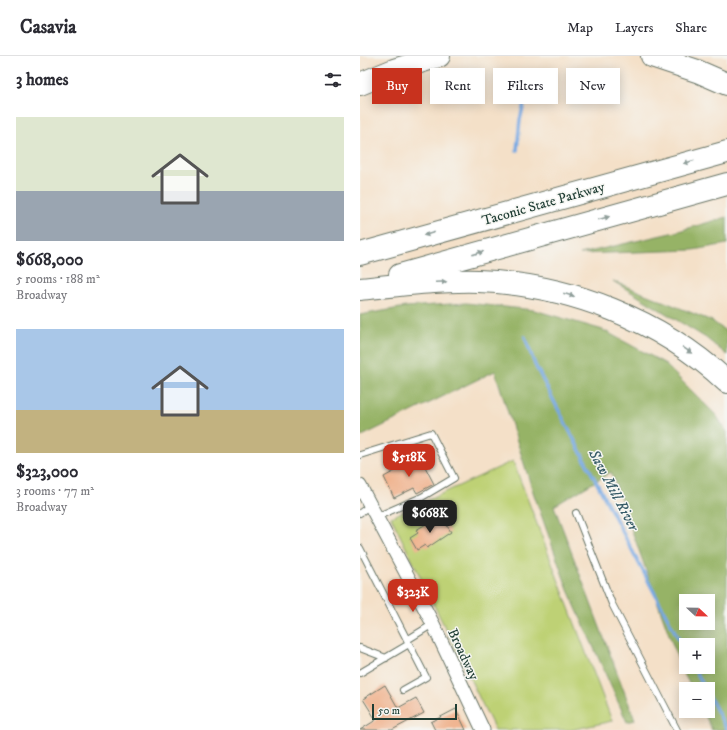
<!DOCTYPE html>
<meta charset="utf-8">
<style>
:root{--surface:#fff;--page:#f2f2f3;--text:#2b2b33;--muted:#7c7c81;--line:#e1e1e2;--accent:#c8321e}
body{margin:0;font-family:"IM FELL DW Pica",serif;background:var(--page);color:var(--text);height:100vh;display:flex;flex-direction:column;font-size:15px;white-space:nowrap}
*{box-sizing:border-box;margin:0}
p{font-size:13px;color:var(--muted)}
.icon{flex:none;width:22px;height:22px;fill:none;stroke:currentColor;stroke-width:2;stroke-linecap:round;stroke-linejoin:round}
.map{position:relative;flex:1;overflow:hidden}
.sheet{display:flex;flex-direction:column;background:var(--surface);width:360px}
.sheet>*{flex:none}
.guide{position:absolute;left:12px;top:12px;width:295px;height:36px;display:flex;gap:8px}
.needle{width:26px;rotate:112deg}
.buttons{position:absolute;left:319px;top:538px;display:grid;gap:8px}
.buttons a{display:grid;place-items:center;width:36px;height:36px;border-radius:0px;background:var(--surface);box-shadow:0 2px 10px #0003;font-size:20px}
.scale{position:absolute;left:12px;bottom:10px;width:85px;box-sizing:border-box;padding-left:4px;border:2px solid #1f3d34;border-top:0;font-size:11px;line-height:14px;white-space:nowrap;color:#1f3d34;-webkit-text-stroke:3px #f6f6f2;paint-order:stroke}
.price{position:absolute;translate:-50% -34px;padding:0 9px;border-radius:8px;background:var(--accent);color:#fff;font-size:13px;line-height:26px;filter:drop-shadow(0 1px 2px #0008)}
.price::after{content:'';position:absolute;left:50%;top:24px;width:12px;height:9px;margin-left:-6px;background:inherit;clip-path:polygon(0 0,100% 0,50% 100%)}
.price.current{background:#222;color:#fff}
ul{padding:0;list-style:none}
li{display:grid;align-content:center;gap:8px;height:212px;padding:0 16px}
li span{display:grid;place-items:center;height:124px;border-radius:0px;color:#555}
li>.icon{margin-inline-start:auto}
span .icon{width:72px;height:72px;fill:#fffc;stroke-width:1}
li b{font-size:17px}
h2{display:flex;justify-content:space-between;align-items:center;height:48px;padding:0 16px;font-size:17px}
.tag{padding:0 14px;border-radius:0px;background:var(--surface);box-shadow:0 2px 10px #0003;font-size:14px;line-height:36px}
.tag.current{background:var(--accent);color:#fff}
header{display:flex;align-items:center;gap:24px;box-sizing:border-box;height:56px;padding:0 20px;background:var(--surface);border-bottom:1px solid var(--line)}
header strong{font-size:19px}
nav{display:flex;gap:22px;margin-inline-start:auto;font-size:14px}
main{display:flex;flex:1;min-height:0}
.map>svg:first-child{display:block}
.green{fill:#bed175;stroke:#6e8754}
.forest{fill:#96b366;stroke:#5a784d;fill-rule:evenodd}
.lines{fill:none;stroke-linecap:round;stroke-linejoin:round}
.stream{stroke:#77a9e3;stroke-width:3.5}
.building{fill:#efad86}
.service-casing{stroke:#6a7668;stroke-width:8}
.minor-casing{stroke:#6a7668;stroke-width:15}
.motorway-casing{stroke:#6a7668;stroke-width:24}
.service{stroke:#fff;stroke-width:6}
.minor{stroke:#fff;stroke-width:13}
.motorway{stroke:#fff;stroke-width:22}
.oneway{fill:#8f9e9a}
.labels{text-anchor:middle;stroke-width:3;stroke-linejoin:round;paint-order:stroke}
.street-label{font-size:14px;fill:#1f3d34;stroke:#f6f6f2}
.water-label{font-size:15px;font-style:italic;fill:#395d69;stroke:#f6f6f2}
</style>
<header>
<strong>Casavia</strong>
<nav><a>Map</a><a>Layers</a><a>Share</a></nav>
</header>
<main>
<section class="sheet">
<h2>3 homes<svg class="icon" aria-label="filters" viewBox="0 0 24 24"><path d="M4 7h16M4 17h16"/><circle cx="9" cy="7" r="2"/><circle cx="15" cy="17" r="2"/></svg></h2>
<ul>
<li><span style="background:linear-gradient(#dfe7d0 60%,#9aa5b1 0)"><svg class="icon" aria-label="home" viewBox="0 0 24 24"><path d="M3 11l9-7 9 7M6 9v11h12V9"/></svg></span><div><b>$668,000</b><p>5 rooms · 188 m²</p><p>Broadway</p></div></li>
<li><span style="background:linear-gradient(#a9c7e8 65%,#c2b280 0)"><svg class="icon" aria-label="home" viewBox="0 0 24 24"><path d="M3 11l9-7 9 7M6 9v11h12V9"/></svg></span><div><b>$323,000</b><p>3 rooms · 77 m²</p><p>Broadway</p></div></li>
</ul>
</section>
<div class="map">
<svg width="367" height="674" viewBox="0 0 367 674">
<rect width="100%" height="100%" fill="#f6f6f2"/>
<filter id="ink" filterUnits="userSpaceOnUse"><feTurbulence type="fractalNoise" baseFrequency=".025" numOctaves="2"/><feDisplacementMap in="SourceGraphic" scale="8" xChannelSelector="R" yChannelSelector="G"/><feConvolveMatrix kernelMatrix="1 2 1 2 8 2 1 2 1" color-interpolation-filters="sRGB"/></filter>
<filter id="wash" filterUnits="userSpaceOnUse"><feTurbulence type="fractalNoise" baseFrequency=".012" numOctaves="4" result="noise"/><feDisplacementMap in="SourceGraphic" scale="16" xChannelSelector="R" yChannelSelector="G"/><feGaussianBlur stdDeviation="0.9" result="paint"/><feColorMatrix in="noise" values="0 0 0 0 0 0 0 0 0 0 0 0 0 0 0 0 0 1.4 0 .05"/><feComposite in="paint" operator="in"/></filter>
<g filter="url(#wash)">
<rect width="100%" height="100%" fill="#f4e0c8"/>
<path class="green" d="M153 405 252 665 211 674H135L31 461Z"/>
<path class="forest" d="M367 161V188L333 194 220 198 315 176Z
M253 225 352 265 367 276V299L346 282Z
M106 247 174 254 243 274 304 307 356 359 367 376V674H352L343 655H348V633H332L321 612 251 416 194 450 275 664 267 666 208 534 172 433 135 315 0 381V259L46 251ZM326 545H348V567H326ZM326 589H348V611H326Z"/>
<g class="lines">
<path class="stream" d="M157 94 160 64 169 26
M165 281 175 309 326 597
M334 611 345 633
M348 638 367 674"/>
</g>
<g id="blocks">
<path class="building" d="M59 399 74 428 57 437 54 432 34 442 24 421 42 411 41 408Z
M76 462 77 465 82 462 91 476 67 492 65 489 57 494 50 482 58 477 56 474Z
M25 629 38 652 56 642 64 657 32 674H0L16 664 3 643Z
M96 653 106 674H75L71 666Z"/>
</g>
</g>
<g filter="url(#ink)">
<use href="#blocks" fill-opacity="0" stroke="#6a7668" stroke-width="1"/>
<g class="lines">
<g class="service-casing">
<path id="service" d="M0 399 71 377 94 422 62 441 16 461
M0 457 10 449
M216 457 252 548 317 674
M0 492 66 621 43 634
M47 584 73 568
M0 592 26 602
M0 617 49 588"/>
</g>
<g class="minor-casing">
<path id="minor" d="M0 430 73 568 123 674"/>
</g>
<g class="motorway-casing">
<path id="motorway" d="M292 0 337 15 367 28
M0 28 34 14 79 0
M0 198 367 96
M40 219 367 128
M0 233C39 229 79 224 118 225 209 228 301 264 367 326"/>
</g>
<use href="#service" class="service"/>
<use href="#minor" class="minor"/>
<use href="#motorway" class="motorway"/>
</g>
<defs><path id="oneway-solid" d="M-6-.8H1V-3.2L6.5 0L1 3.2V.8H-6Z"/></defs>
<g class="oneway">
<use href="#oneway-solid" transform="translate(329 106) rotate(164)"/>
<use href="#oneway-solid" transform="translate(244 162) rotate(-16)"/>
<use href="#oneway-solid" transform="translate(69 178) rotate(164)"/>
<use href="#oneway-solid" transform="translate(118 197) rotate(-16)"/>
<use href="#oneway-solid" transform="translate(81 226) rotate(-2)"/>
<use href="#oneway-solid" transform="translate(209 239) rotate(16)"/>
<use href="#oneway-solid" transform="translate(327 294) rotate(34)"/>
</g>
</g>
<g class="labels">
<g class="street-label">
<text transform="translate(183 147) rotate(-16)" y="5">Taconic State Parkway</text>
<text transform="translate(104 598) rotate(65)" y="5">Broadway</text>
</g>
<g class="water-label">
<text transform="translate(254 434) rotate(62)" y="5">Saw Mill River</text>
</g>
</g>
</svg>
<div class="buttons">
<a><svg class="needle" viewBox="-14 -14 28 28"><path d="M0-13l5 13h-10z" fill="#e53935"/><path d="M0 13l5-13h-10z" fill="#7c7c81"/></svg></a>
<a>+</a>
<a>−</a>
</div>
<div class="scale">50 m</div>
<b class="price" style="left:49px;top:422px">$518K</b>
<b class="price current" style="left:70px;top:478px">$668K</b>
<b class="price" style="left:53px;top:557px">$323K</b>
<div class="guide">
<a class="tag current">Buy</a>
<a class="tag">Rent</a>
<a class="tag">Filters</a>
<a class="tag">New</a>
</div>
</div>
</main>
